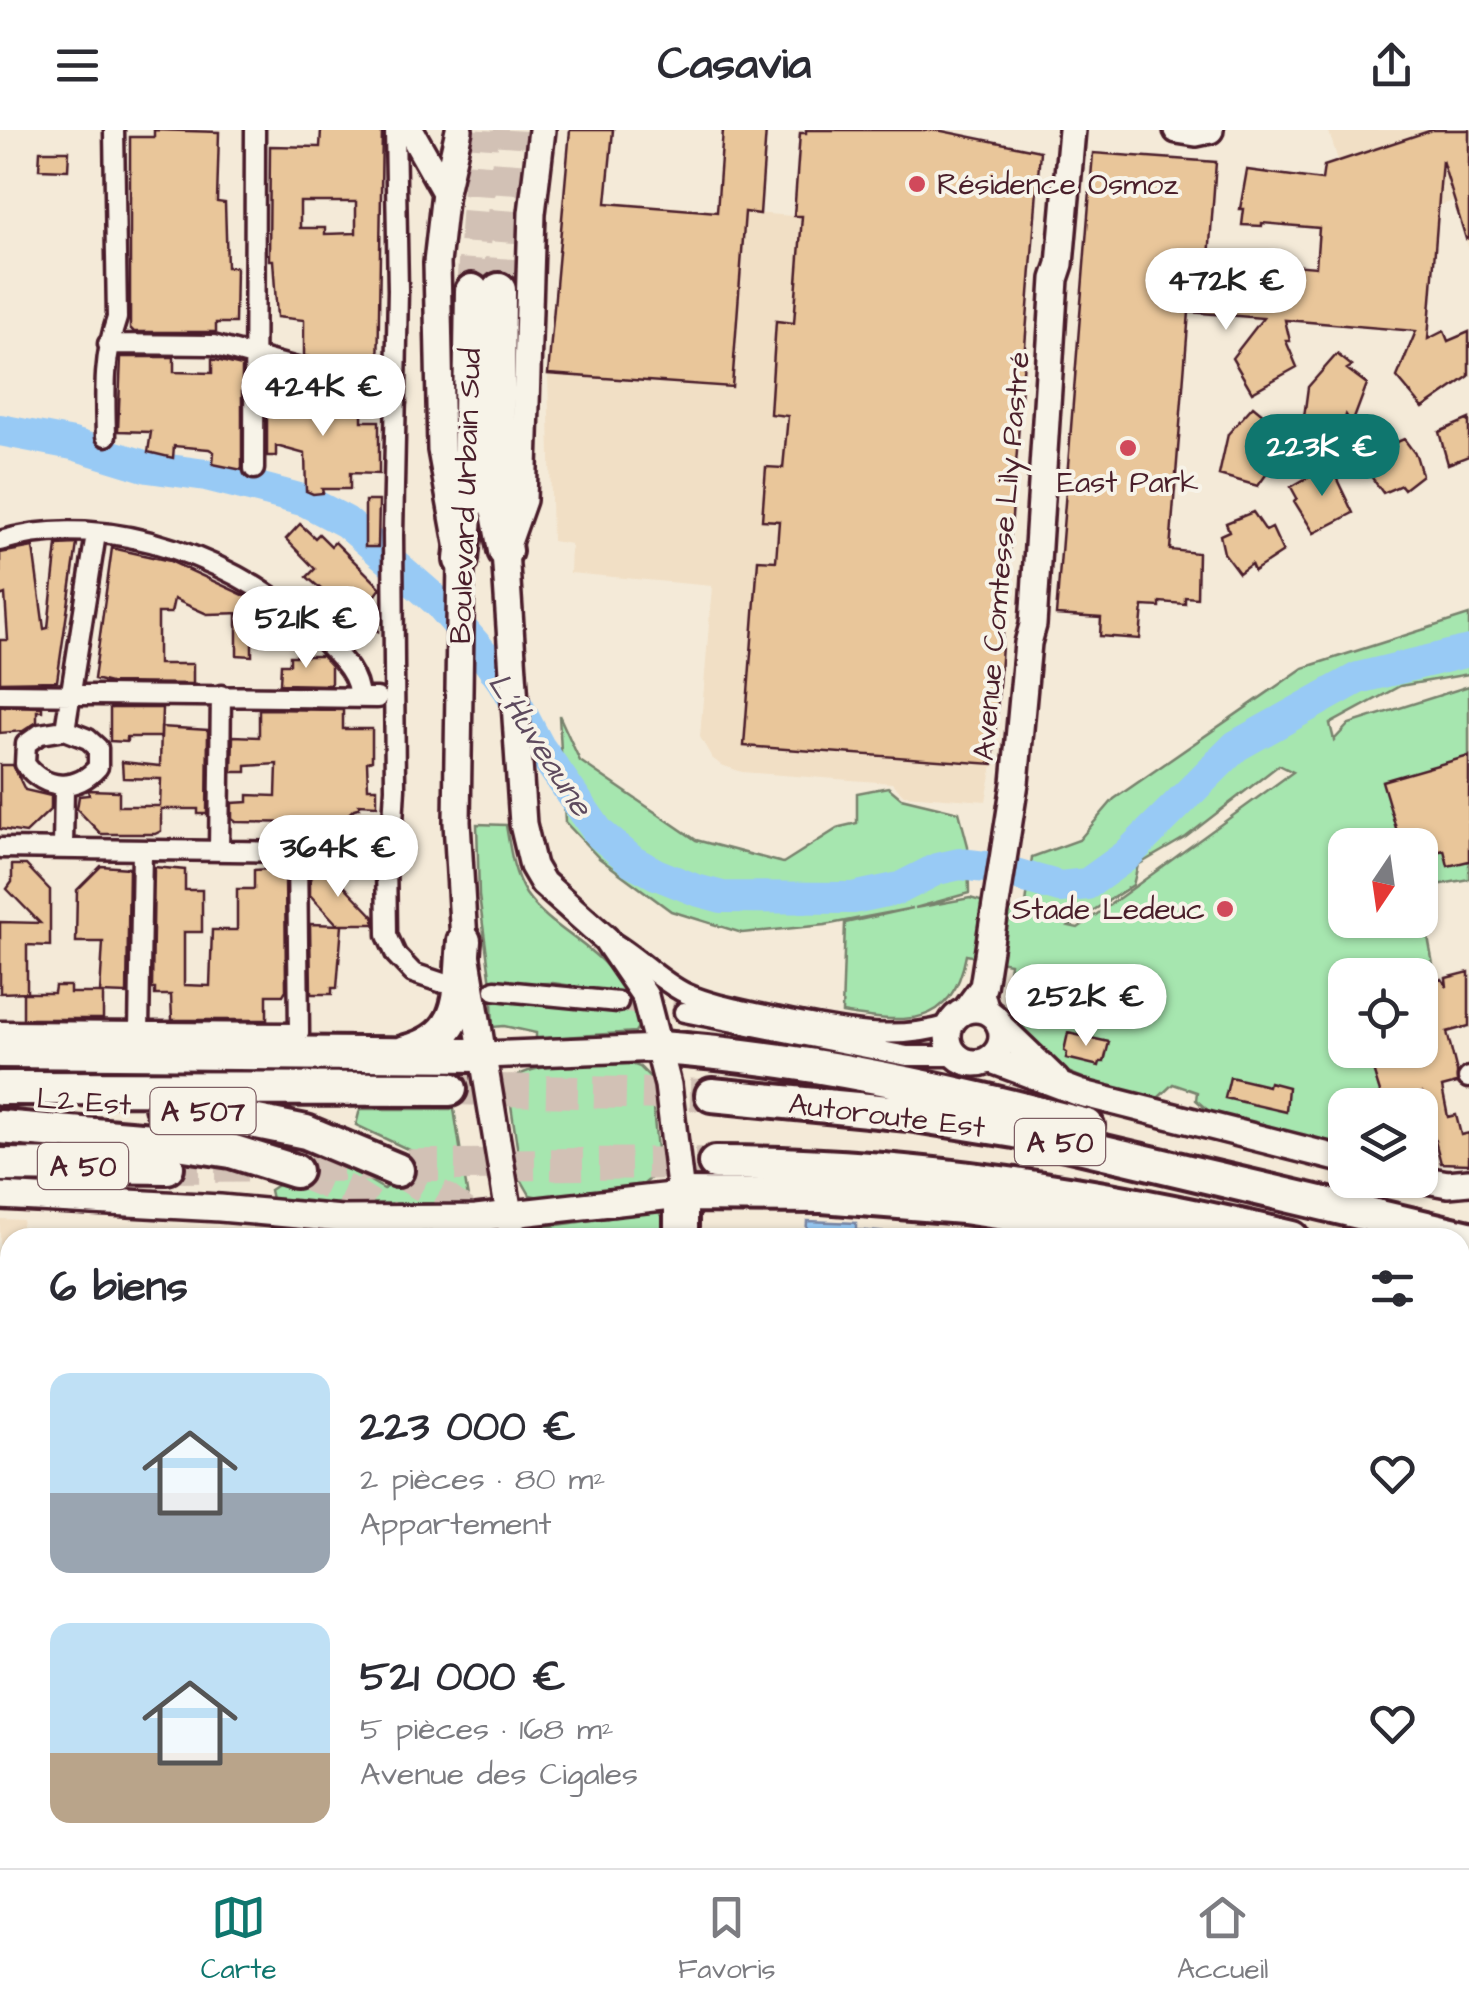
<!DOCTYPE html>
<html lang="fr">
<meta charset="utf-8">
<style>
:root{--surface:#fff;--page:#f2f2f3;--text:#2b2b33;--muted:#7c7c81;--line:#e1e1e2;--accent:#0f766e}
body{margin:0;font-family:"Architects Daughter",sans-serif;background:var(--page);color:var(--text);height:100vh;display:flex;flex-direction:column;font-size:38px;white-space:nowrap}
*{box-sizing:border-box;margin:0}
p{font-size:32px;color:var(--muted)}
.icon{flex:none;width:55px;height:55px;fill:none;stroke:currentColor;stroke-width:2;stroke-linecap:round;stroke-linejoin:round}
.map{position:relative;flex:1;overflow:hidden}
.drawer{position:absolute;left:0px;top:1098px;width:1470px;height:642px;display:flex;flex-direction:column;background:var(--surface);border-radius:30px 30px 0 0;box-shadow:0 2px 8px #0004}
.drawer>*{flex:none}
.needle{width:65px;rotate:193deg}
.tools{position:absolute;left:1328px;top:698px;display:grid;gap:20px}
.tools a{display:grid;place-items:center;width:110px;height:110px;border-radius:20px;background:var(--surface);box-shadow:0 2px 8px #0004;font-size:50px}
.price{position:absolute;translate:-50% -85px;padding:0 22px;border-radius:35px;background:#fff;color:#222;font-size:32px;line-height:65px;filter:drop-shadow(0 2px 5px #0008)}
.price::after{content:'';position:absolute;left:50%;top:60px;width:30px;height:22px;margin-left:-15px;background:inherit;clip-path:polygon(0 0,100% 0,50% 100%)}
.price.active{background:var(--accent);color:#fff}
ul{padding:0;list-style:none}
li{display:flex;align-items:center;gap:30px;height:250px;padding:0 50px}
li span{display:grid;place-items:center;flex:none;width:280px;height:200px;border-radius:20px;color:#555}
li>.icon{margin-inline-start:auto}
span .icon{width:120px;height:120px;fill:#fffc;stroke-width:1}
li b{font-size:42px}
h2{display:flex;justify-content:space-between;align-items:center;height:120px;padding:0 50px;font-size:42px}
header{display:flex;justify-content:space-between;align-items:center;height:130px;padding:0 50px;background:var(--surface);font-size:45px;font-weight:800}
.tabs{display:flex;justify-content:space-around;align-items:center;height:140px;border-top:2px solid var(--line);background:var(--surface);font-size:28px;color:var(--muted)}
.tabs a{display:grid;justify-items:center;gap:5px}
.tabs .active{color:var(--accent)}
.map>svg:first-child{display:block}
.built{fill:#f1dfc5}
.green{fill:#a6e6af;stroke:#78826d;stroke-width:2.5;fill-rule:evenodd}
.water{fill:#98caf5;stroke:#7986a4;stroke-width:2.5}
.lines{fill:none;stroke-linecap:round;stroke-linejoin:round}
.river{stroke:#98caf5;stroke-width:32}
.building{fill:#e9c69a;stroke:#4a1f2b;stroke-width:2.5;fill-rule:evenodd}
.street-tunnel{stroke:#d2c1b5;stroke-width:18;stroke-dasharray:18 9;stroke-linecap:butt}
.highway-tunnel{stroke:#d2c1b5;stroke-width:32;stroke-dasharray:32 16;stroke-linecap:butt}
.street-casing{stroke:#4a1f2b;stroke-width:25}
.secondary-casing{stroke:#4a1f2b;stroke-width:32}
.highway-casing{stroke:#4a1f2b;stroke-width:40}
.street{stroke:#f7f3e8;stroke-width:18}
.secondary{stroke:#f7f3e8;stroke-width:25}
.highway{stroke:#f7f3e8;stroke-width:32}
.poi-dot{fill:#d1495b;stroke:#f7f3e8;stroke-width:4}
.labels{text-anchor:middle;stroke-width:8;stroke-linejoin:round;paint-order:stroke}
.shield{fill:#f7f3e8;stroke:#7e5f64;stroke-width:2.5}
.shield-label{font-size:28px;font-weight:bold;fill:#4a1f2b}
.poi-label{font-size:30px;fill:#4a1f2b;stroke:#f7f3e8;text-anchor:start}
.street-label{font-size:30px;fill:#4a1f2b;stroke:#f7f3e8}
.water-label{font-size:32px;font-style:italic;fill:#5e4a5e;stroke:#f7f3e8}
</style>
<header><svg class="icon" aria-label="menu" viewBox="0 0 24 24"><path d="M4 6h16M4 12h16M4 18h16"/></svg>Casavia<svg class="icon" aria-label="share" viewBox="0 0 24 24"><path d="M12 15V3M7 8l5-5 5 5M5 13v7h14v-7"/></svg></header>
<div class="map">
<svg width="1469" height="1738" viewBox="0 0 1469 1738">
<rect width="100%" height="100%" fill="#f4ead8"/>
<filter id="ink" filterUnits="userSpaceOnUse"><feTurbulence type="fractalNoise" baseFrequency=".01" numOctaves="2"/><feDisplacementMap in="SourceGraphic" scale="20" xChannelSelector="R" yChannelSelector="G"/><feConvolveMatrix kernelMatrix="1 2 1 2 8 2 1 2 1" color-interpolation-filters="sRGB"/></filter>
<g filter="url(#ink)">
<path class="built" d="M1334 0H1469V120L1454 71 1422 80 1353 77 1329 2Z
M562 68 987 101 959 485 1004 488 993 634 986 671 904 665 892 653 742 642 721 635 712 628 700 607 712 456 570 443 571 414 552 411 548 244Z
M0 1089 23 1090 20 1107 10 1108V1162L0 1216Z"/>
<path class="green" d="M1469 485V544L1400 556 1330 594 1334 610 1349 594 1469 556V749L1420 758V715H1345V790H1420V764L1435 845 1420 849V845H1345V920H1367L1384 975H1345V1015L1211 983 1196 970 1197 962 1173 954 1157 969C1100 954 1011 939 1007 864 1007 854 1009 843 1010 833L966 825C952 900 904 893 842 883L845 793 913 778 825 795 742 803 671 781 599 728 565 692 559 585 580 631 696 710 783 733 840 697 857 693V663L888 657 901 668 959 682 968 716 969 763 915 778 970 768 1037 787 1026 774 1032 727 1079 710 1114 669 1303 538ZM1279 635 1293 642 1078 798 1069 796 1133 755 1138 735 1186 707Z
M477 694 506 695C510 719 513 743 526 764 546 793 579 808 603 832 621 850 630 870 641 893L635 902 536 909V903L504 896 493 897 492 871 624 881 618 863 553 853 491 854 479 766Z
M629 933 640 937 650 947 659 1041 644 1054 544 1068 530 1065 522 1051 508 954C526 929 599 935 629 933Z
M360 979H454L468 1068 462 1073 273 1074 270 1060 317 1029 351 1040 384 1059 418 1024 356 995Z
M658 1081 664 1088 662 1107 523 1108 529 1099Z
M1460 1277 1469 1282V1738H668V1730H1460Z"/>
<path class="water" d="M807 1091 856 1093V1100L934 1107H806Z"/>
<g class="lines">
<path class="river" d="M0 300 73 314 148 337 206 345 262 359 306 371 346 392 440 474 484 525 509 560 539 617 599 703 632 731 656 744 696 760 722 767 853 768 900 758 937 739 960 734 994 738 1060 757 1087 754 1126 726 1236 616 1358 548 1469 521"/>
</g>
<path class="building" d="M154 0 219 2 217 72 225 73 227 137H236L235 193H216V202H134L130 198V7H154Z
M321 0H382L378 247 349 239 350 235 304 226V190L277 187 273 130H269L270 16 320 17ZM300 72H356V103L325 104V98H300Z
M570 0H613L606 73 717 82 723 0H766L760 84 745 82 732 257 548 244Z
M806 0H937L1040 21 993 634 744 616 758 430 776 431 779 391 762 390 766 337 783 338 788 286 770 284 776 191 794 193 802 86H794L800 3H806Z
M1432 0H1469V108L1466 109 1442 30 1428 209 1444 201 1448 211 1469 202V246L1423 278 1397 247 1416 201 1285 190 1290 211H1286L1297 237 1252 262 1232 228 1263 188 1189 182 1170 420 1198 423 1197 468 1185 467V474L1160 472V477L1143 476 1140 509 1100 506 1101 488 1056 485 1093 23 1216 32 1209 128 1316 137 1319 98 1262 93V96L1242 95 1244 79H1240L1247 40 1322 50 1324 36Z
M40 21H69L68 40 39 39Z
M1337 224 1352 236 1347 239 1367 254 1352 294 1346 285 1339 310 1302 302 1308 257Z
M121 227H174V242L212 243V229L242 236V340L213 334 214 322 209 319 174 316 173 328 148 322 151 302 118 301Z
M267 243 278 246V263L282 264 279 271 340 270V278H362V291H379V344L350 343V359H322L323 363 313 364 306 361 305 324 276 316V326H267Z
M1253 276 1292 308 1276 331 1273 326 1268 342 1258 356 1219 345 1228 304Z
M1469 289V326L1448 334 1439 302Z
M1404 309 1416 325 1422 345 1404 359 1401 355 1383 363 1370 345 1367 335 1373 332 1369 324Z
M1338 330 1333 341 1353 383 1314 403 1294 371 1297 368 1291 357Z
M365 371H379L378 417H365Z
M1253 382 1266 401 1272 398 1283 422 1254 441 1251 434 1239 443 1224 423 1220 405 1229 401 1226 393Z
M300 394 315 408 319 404 331 416 335 412 381 458 373 469 378 474V501L362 492 333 464 330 467 307 447 315 439 286 409Z
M77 414 57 551 0 552V510H8L5 464 0 466V423L33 417 44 499 48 498 57 415Z
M112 418 170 431 250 468 244 483 207 484 174 469 171 483H158V534H193V554L110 553 94 549Z
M252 483V526L237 525V484Z
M290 526H322L331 536V555L280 554 281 534H290Z
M0 576 42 577V581H37V592L23 601 0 603Z
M110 578H162L161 607H127V612L110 611Z
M259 579 343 580V599H372V630L367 632 368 658H377V675L359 674V678L354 679 324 707 309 693 236 692 232 689V673L248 672V665L276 666 277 634 246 636V642H232L233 606 259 607Z
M161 597 208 600 207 684H198V679H161V701L155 704H101L77 679 79 666 89 665 88 660 119 661V676H160L161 649 123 648 122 632 160 636Z
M1469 626V731L1448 736 1444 720 1420 726V715H1401L1382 651Z
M0 635H13L25 660 51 666V679L26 703 0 699Z
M12 735H26L50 760V816L27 815V862L0 863V792L40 793 7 759 12 752Z
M324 735 374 787V794H337L310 765V749Z
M101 736 129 738 127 864 100 863 103 812H76L77 760Z
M154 737 185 740V760H202V802H184V855L210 856 212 800H237V759H254V740L285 738 286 860 283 865H267V890H172L171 865H155V859H152Z
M310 794 342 795 337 858H332V864H311Z
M1469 842V896L1447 902 1457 942V953L1442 957 1448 987 1456 985 1461 1005 1469 1003V1034L1441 1033 1422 963 1384 975 1367 920H1420V855L1442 849 1447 857 1446 848Z
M55 856H70V863H103V889H23V863H54Z
M1068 903 1109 912 1104 932H1100L1099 936 1066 928 1067 923 1064 921Z
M1230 947 1268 956 1269 952 1288 957 1286 982 1225 968Z"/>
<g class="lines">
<path class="street-tunnel" d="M618 872 684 882"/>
<path class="highway-tunnel" d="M499 160 510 0
M472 161 483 0
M450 959 712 965
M167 1037 715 1033
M397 1040 445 1069 498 1108
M299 1042 349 1062 421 1108
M569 1738 570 1730"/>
<g class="street-casing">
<path id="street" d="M395 0 398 160 393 405 395 658 392 710 386 723 387 805 396 825 413 843 443 853
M108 214 213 215 377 260 396 273
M106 306C105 265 103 228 117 188L114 0
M254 339 255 0
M0 411C107 378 249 432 324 511 341 528 358 543 359 568
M0 564 377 568
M65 600 88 609 98 618V637C76 662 45 660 25 634L26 614 40 604Z
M65 600 96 404
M0 718 386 723
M63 718 64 657
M219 720 221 565
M609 810C636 825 657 849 685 863 714 876 744 880 775 887 835 899 890 913 950 895
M983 857 990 883
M495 860 618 872
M684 882 907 926H957
M0 901 299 903 297 722
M139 902 142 720
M1468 948 1469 947"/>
</g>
<g class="secondary-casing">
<path id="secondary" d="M410 0 445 62
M459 0 445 62 437 133 441 320 461 430 457 692 464 811 513 1108
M1177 0 1196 3 1210 0
M948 906a27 27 0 1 1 54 0a27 27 0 1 1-54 0Z
M966 880 983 857 1015 653 1028 513 1033 495 1055 149 1060 134 1072 0
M1002 898 1056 950
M484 925 660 918
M989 929 1080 963 1345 1030
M1420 1049 1448 1054 1469 1052
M0 1066 220 1078 342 1089 476 1088 681 1065 668 955 645 866 606 809 543 753 533 736 523 694 505 421 523 370 532 83 542 0
M1460 1258 1469 1263
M485 1738 487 1730
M650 1738 651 1730"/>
</g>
<g class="highway-casing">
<path id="highway" d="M499 160 497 377 505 421
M461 430 469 345 472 161
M660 918C804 928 948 959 1087 996
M0 921 484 925
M406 922C467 906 459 864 464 811
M0 958 450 959
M712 965 909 984 1015 1001 1469 1108
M162 977 193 979 306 1002 397 1040
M0 997 164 1011 231 1021 295 1041
M715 1033C910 1033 1102 1063 1292 1108
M0 1035 167 1037
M681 1108V1065L822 1066 963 1077 1177 1108
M1460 1147 1469 1149
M537 1738V1730
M617 1738 619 1730"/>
</g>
<use href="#street" class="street"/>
<use href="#secondary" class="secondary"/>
<use href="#highway" class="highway"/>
</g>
</g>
<g class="poi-dot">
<circle cx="917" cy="54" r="10"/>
<circle cx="1128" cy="318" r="10"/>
<circle cx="1225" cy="779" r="10"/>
</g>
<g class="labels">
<g class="shield">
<rect x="150.5" y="958" width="105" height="46" rx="8"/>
<rect x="1015" y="989" width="90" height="46" rx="8"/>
<rect x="38" y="1013" width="90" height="46" rx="8"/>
</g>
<g class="shield-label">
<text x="203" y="991">A 507</text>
<text x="1060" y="1022">A 50</text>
<text x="83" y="1046">A 50</text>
</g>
<g class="poi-label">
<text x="937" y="64">Résidence Osmoz</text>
<text x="1128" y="362" text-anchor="middle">East Park</text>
<text x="1205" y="789" text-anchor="end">Stade Ledeuc</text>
</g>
<g class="street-label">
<text transform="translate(465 366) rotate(-88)" y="10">Boulevard Urbain Sud</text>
<text transform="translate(1001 426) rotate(-85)" y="10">Avenue Comtesse Lily Pastré</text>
<text transform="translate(84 971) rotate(4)" y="10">L2 Est</text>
<text transform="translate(887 985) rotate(7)" y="10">Autoroute Est</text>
</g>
<g class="water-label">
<text transform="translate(541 614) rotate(57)" y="11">L'Huveaune</text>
</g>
</g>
</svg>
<div class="tools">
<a><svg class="needle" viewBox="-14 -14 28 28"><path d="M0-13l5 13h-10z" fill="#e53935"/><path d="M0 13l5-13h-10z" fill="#7c7c81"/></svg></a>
<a><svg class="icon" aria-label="locate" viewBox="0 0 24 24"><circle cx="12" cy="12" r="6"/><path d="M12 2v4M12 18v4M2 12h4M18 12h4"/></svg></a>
<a><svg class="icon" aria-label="layers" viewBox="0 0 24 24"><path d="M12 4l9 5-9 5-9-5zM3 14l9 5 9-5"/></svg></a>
</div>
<b class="price" style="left:1226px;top:203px">472K €</b>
<b class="price" style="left:323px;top:309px">424K €</b>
<b class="price active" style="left:1322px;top:369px">223K €</b>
<b class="price" style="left:306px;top:541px">521K €</b>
<b class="price" style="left:338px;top:770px">364K €</b>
<b class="price" style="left:1086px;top:919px">252K €</b>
<section class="drawer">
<h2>6 biens<svg class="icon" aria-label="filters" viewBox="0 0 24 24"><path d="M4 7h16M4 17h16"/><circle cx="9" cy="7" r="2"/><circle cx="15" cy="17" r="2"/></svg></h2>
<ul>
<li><span style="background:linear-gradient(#bfe0f5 60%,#9aa5b1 0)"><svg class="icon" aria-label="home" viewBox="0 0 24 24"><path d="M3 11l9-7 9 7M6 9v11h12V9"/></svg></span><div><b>223 000 €</b><p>2 pièces · 80 m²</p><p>Appartement</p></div><svg class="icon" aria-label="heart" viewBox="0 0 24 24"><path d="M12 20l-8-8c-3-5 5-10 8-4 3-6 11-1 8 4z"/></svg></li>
<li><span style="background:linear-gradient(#bfe0f5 65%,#b9a48a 0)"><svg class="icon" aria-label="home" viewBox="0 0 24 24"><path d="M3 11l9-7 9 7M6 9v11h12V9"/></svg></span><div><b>521 000 €</b><p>5 pièces · 168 m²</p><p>Avenue des Cigales</p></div><svg class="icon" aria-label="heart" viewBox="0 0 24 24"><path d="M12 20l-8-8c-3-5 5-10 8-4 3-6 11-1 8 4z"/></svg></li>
</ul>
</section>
</div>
<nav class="tabs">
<a class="active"><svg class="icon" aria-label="map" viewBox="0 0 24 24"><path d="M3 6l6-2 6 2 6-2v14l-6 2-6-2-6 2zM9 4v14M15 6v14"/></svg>Carte</a>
<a><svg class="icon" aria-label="saved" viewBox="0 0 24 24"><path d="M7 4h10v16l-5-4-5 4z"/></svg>Favoris</a>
<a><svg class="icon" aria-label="home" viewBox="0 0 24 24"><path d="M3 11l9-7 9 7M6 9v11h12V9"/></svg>Accueil</a>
</nav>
